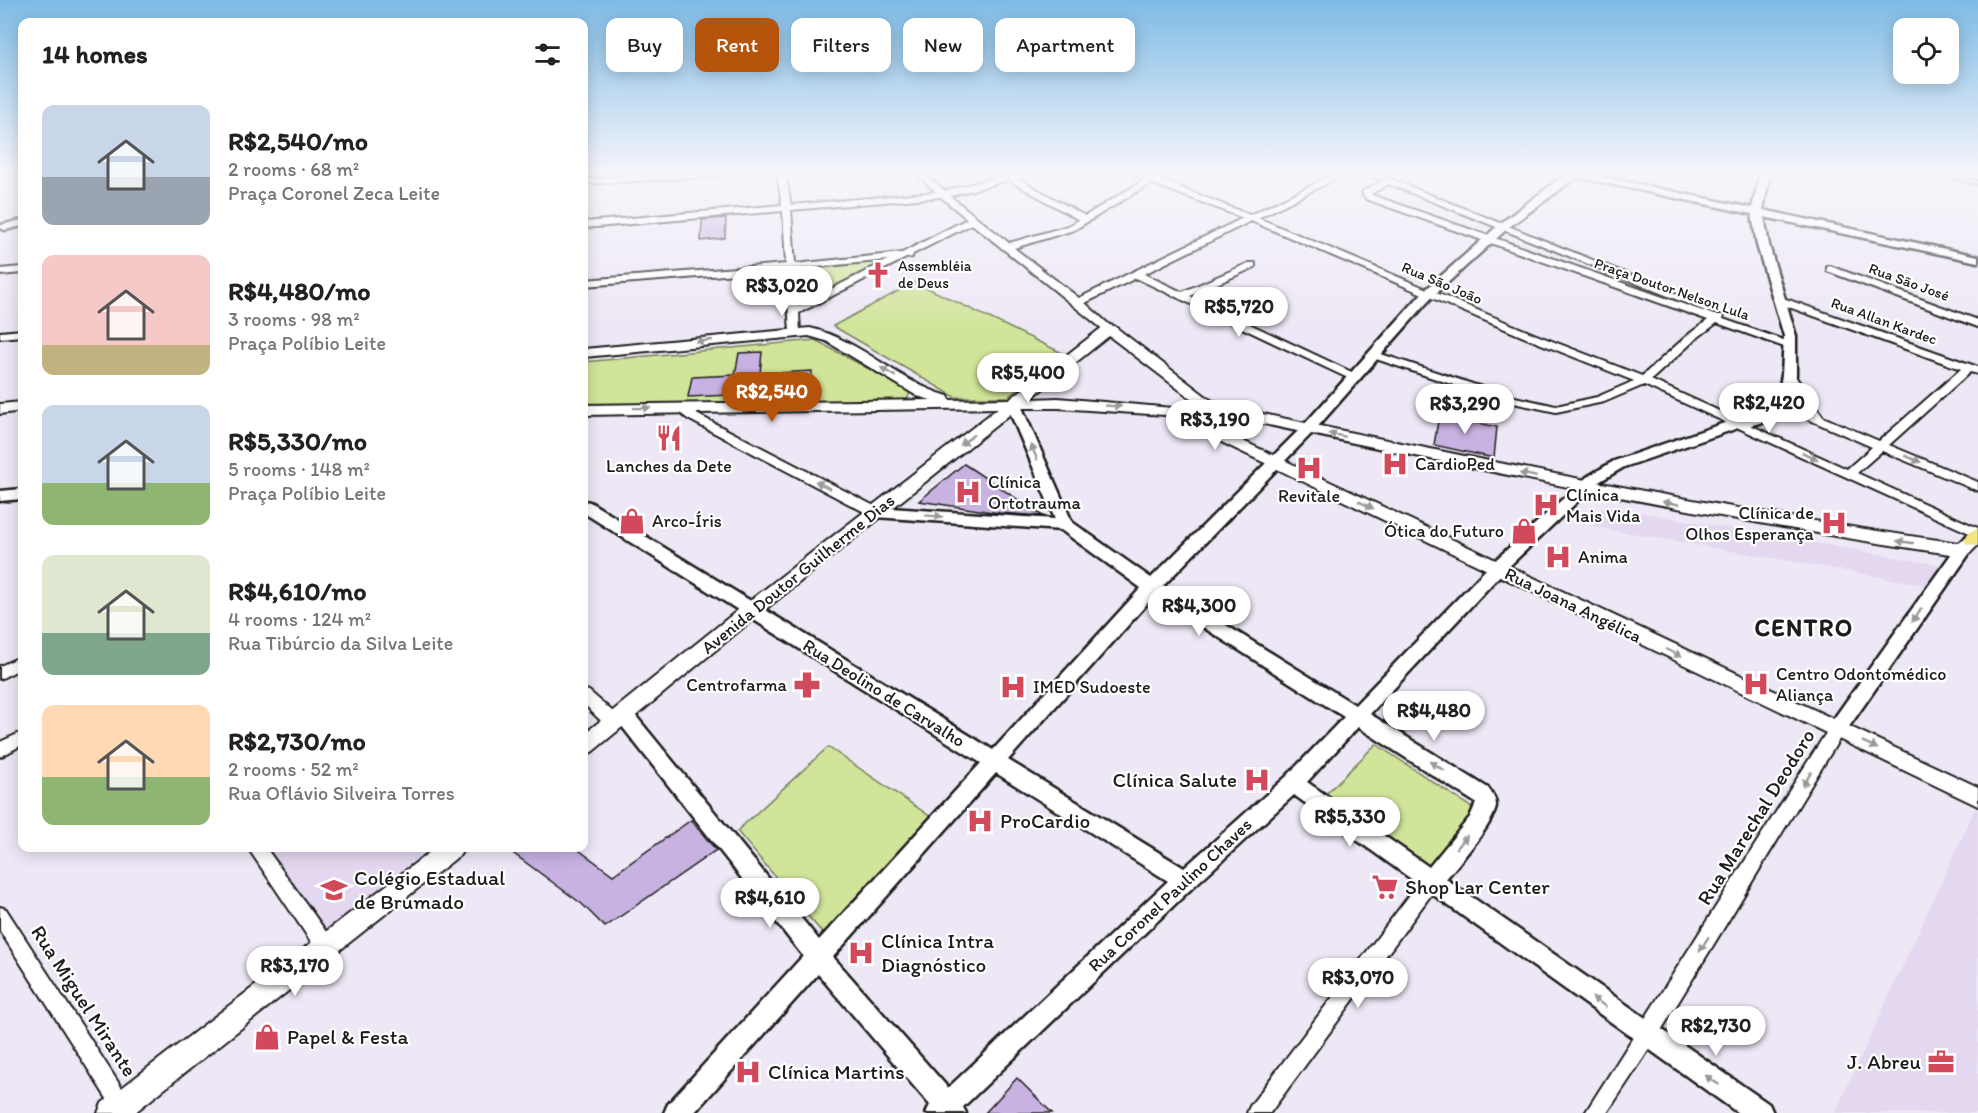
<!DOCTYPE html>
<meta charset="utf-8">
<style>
:root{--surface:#fff;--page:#f6f6f6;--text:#222;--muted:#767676;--accent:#b45309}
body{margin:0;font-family:Itim,sans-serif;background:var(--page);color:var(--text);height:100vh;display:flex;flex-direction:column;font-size:22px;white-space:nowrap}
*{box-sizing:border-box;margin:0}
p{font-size:20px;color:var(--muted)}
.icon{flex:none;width:33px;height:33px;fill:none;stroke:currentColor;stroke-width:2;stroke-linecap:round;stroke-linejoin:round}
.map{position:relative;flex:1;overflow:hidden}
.sheet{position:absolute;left:18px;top:18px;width:570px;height:834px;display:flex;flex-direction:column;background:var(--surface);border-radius:12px;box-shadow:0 3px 15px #0003}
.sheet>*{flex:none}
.banner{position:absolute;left:606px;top:18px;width:570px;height:54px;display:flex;gap:12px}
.controls{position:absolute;left:1893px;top:18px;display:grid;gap:12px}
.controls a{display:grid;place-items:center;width:66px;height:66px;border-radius:12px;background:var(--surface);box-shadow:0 3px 15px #0003;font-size:30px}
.price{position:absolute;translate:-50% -51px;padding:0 14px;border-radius:21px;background:#fff;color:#222;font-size:20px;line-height:39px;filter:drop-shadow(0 2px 3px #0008)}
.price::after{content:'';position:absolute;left:50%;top:36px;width:18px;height:14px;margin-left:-9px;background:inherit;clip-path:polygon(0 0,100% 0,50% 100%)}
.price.selected{background:var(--accent);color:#fff}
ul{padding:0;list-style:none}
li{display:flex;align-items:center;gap:18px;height:150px;padding:0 24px}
li span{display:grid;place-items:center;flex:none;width:168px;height:120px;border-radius:12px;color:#555}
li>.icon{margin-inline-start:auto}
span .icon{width:72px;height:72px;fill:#fffc;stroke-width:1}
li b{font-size:26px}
h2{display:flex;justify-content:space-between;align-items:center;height:72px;padding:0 24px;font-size:26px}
.pill{padding:0 21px;border-radius:12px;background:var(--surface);box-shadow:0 3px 15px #0003;font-size:21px;line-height:54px}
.pill.selected{background:var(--accent);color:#fff}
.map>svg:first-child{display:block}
.built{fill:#e3d8f0}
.green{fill:#d1e59a;stroke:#76805b;stroke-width:1.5}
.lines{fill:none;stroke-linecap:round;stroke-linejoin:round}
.stream{stroke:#578292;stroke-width:4}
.building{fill:#c8b2e2;stroke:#1c1c1c;stroke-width:1.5}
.minor-casing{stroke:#1c1c1c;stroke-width:4}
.tertiary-casing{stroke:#1c1c1c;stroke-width:5}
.secondary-casing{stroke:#1c1c1c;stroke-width:4}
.primary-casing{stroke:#1c1c1c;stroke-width:5}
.minor{fill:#fff;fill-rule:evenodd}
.tertiary{fill:#fff;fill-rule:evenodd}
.secondary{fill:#fff;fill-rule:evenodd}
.primary{fill:#f4e382;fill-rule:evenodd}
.oneway{fill:#999}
.labels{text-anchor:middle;stroke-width:4.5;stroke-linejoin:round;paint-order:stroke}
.far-poi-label{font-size:15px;fill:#1c1c1c;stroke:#fff;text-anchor:start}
.far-street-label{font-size:15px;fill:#1c1c1c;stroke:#fff}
.poi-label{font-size:18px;fill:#1c1c1c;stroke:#fff;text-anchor:start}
.street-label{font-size:18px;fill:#1c1c1c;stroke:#fff}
.near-poi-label{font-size:21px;fill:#1c1c1c;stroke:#fff;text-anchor:start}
.near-street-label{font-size:21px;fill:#1c1c1c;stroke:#fff}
.district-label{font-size:24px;font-weight:bold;letter-spacing:1.5px;fill:#1c1c1c;stroke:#fff}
</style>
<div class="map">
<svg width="1978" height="1113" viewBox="0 0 1978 1113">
<rect width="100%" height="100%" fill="#eee8f6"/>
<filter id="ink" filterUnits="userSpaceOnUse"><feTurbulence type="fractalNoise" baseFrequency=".0167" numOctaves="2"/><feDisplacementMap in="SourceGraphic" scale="12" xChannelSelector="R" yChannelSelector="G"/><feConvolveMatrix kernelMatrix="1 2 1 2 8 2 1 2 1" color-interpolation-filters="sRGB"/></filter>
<g filter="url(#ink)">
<path class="built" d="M1604 506 1940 565 1931 586 1590 526Z
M1978 797V1113H1835L1975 809Z
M263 848H431L322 932Z"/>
<path class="green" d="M895 260 803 302 799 270Z
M915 282 1062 353 1008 397H955L833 326Z
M815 340 910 391 907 401 584 408V362Z
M1376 744 1478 812 1430 868 1326 794Z
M828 747 937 821 830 942 737 831Z"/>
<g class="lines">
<path class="stream" d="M1932 173 1978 185"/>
</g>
<path class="building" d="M726 218 725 238 701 241 702 220Z
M762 352 760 374 812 371 811 391 688 397 692 377 735 375 739 353Z
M1440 409 1465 414 1464 420 1497 427 1494 458 1434 445Z
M964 464 1043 516 999 513 919 501Z
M691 820 716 850 605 927 582 904 506 848H576L613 875Z
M1017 1078 1052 1113H985Z"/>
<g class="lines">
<g class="minor-casing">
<path id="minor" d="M689 173H724L720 176 584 184V179Z
M777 173H785L791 205 936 192 915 173H923L945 191 1002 176 1001 173H1027L1017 178 1085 216 1144 180 1130 173H1140L1154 177 1250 215 1337 173H1347L1258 218 1534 334 1642 376 1689 334 1708 320 1366 199 1362 193 1363 191 1382 181 1366 173H1376L1717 310 1716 312H1708L1389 184 1371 194 1372 195 1714 315H1723V319L1795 344V348H1787L1717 323 1697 338 1651 380 1847 469 1872 447 1780 407V403H1788L1807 411 1783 375 1785 373H1793L1823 417 1879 441 1961 369 1775 302V298H1783L1978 367V374L1970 372 1889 445 1978 482V491L1882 451 1857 473 1978 528V537L1644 385 1604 402 1556 412 1499 400 1370 357V353H1378L1506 395 1556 406 1597 397 1634 381 1526 338 1251 221 1144 274 1182 292 1249 263H1255V267L1190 296 1358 375V379H1350L1136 278 1085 303 1114 329 1113 331H1105L972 224 913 254 912 257 906 258 799 313 800 332 795 335 790 332 786 270 584 286V280L786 264 783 211 584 228V222L782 205ZM1009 180 1079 220 1068 226 1009 243 950 196ZM1151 183 1243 218 1079 298 1014 248 1074 230ZM941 197 967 219 902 253 795 264 791 210ZM888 260 798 306 796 269Z
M1962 173H1978V179L1963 175Z
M1830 266 1978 320V327L1827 271V267Z
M22 267V273L0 275V269Z
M22 330V336L0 338V332Z
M679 405 880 509 881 512 875 516 870 515 688 419 673 408Z
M22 656V668L0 679V666Z
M584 689 589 691 620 718 622 722 620 726C606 731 593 712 584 704Z
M1837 723 1843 725 1845 729 1843 733 1654 1042 1607 1113H1585L1831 725Z
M22 732V745L0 757V742Z
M248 848H266L332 940 334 946 332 952 325 955 318 952Z
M1430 874 1436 876 1439 882 1436 888 1270 1113H1247L1250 1106 1424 876Z
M0 907 6 909 138 1113H116L0 931Z"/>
</g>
<g class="tertiary-casing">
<path id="tertiary" d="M1567 173H1584L1752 208 1760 173H1770L1763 210 1978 256V262L1764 217 1769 245 1796 336V375L1789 408 1771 421 1741 427 1624 467 1597 483 1503 572 1370 714 1488 788C1491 792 1496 799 1496 805 1496 822 1457 865 1446 879L1769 1104 1773 1113H1738L1294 795 1193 887 963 1107 966 1113H926L930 1105 818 974 694 1113H664L668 1104 803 956 617 720 614 715 617 710 624 707 631 710 819 940 981 763 584 513V501L590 502 993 750 1141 588 1061 530 875 517 867 512 869 508 875 507 1055 519 1006 403 1013 399 1020 403 1072 522 1151 578 1303 426 1424 291 1501 223ZM1577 177 1752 214 1757 245 1784 336 1782 375 1777 403 1762 415 1733 420 1614 461 1587 477 1491 564 1355 705 1163 586 1313 432 1432 297 1509 227ZM1154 596 1344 717 1286 777 1184 868 1008 760ZM1358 727 1476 803 1470 817 1429 867 1307 782ZM996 773 1168 881 948 1088 833 957Z
M22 220V226L5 230 0 228 1 225Z
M22 489V499L0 501V491Z
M1963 544 1969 546 1971 550 1969 554 1844 734 1837 737 1830 734 1827 729 1830 724 1957 546Z"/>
</g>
<g class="secondary-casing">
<path id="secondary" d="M1109 325 1114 326 1212 401 1235 408C1475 459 1716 509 1959 543L1968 535 1978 534V545L1969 554 1963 556C1717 520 1474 469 1231 417L1202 407 1109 336 1030 399 1058 398 1173 408 1978 787V806L1165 415 1058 408H1018L757 616 592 752 584 754V734L743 606 998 408 584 415V405L931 400 917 396 826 341 809 336 584 357V349L810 328C861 340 898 382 948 396L950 400 1010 399 1104 326Z
M22 402V411L0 414V404Z
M435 848H464L460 855 134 1113H98L102 1103Z"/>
</g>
<g class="primary-casing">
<path id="primary" d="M1978 529V545L1967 544 1964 539 1971 531Z"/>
</g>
<use href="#minor" class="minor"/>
<use href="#tertiary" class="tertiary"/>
<use href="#secondary" class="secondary"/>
<use href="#primary" class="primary"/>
</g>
<defs><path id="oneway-solid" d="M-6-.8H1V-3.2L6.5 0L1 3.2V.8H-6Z" transform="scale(1.5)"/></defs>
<g class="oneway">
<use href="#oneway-solid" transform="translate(704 341) rotate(174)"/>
<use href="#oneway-solid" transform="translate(888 372) rotate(-149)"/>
<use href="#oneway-solid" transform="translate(1113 406) rotate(3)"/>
<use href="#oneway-solid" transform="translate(642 408) rotate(-1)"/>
<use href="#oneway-solid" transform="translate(1337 435) rotate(-168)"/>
<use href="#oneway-solid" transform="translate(967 440) rotate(141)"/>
<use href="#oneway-solid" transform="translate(1034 452) rotate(-113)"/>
<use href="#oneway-solid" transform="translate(1810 456) rotate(24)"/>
<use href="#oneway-solid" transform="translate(1913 459) rotate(23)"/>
<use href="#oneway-solid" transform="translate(1528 475) rotate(-168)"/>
<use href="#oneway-solid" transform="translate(823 485) rotate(-153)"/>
<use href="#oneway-solid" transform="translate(1671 503) rotate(-170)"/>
<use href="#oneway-solid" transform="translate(1366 505) rotate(26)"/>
<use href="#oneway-solid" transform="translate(934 516) rotate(4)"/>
<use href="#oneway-solid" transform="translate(1905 542) rotate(-172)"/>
<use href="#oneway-solid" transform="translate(1917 615) rotate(125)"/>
<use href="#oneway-solid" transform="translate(1674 653) rotate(25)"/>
<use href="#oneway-solid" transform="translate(1870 745) rotate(26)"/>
<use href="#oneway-solid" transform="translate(1437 766) rotate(-148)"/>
<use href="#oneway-solid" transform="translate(1807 779) rotate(121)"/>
<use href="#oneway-solid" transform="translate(1462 842) rotate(-51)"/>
<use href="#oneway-solid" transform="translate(1704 944) rotate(122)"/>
<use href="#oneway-solid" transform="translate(1599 1002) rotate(-145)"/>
<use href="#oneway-solid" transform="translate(1712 1080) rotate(-146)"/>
</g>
</g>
<linearGradient id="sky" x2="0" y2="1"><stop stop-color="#7ebbe5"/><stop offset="0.53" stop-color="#f7f5fb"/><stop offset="1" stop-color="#f7f5fb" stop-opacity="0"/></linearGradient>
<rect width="1978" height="328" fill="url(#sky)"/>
<defs>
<g id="church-bare" transform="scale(2.07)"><path d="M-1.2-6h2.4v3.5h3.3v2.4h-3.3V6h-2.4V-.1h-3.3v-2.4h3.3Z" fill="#d1495b" stroke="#fff" stroke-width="2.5" paint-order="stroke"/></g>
<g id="restaurant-bare" transform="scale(2.07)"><path d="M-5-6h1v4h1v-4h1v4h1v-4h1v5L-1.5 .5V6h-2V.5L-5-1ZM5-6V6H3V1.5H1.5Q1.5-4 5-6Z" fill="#d1495b" stroke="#fff" stroke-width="2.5" paint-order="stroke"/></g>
<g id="hospital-bare" transform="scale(2.07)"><path d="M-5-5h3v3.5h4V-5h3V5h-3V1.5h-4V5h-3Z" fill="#d1495b" stroke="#fff" stroke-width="2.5" paint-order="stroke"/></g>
<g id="shop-bare" transform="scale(2.07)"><path d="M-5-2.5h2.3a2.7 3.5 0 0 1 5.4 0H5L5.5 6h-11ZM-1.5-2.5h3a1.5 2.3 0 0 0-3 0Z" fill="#d1495b" stroke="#fff" stroke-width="2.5" paint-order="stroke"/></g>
<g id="pharmacy-bare" transform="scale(2.07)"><path d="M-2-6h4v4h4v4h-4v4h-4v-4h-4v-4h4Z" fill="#d1495b" stroke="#fff" stroke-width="2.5" paint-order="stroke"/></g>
<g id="supermarket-bare" transform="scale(2.07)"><path d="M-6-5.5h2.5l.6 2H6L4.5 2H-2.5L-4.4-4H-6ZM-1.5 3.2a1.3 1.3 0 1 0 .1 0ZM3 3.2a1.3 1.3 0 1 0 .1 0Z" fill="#d1495b" stroke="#fff" stroke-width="2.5" paint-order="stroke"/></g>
<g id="school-bare" transform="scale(2.07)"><path d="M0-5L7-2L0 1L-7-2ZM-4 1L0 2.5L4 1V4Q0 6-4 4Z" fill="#d1495b" stroke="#fff" stroke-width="2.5" paint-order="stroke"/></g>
<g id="office-bare" transform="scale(2.07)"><path d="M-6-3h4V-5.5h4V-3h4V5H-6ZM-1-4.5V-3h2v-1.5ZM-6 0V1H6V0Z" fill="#d1495b" stroke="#fff" stroke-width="2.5" paint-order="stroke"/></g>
</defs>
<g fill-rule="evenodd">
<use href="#church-bare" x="878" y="275"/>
<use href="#restaurant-bare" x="669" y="438"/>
<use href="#hospital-bare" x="1395" y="464"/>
<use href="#hospital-bare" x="1309" y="468"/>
<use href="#hospital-bare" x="968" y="492"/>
<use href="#hospital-bare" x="1546" y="505"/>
<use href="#shop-bare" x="632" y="521"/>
<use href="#hospital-bare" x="1834" y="523"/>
<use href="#shop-bare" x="1524" y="531"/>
<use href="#hospital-bare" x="1558" y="557"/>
<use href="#hospital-bare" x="1756" y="684"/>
<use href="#pharmacy-bare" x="807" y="685"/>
<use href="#hospital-bare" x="1013" y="687"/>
<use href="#hospital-bare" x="1257" y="780"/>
<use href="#hospital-bare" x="980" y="821"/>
<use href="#supermarket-bare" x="1385" y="887"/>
<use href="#school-bare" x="334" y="890"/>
<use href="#hospital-bare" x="861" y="953"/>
<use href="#shop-bare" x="267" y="1037"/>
<use href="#office-bare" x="1941" y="1062"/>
<use href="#hospital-bare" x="748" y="1072"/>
</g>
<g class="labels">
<g class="far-poi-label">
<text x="898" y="271">Assembléia<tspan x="898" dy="17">de Deus</tspan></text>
</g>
<g class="far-street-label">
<text transform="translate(1909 282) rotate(20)" y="5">Rua São José</text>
<text transform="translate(1442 283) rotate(23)" y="5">Rua São João</text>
<text transform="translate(1672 289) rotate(19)" y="5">Praça Doutor Nelson Lula</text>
<text transform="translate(1884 321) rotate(20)" y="5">Rua Allan Kardec</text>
</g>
<g class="poi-label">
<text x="1415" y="470">CardioPed</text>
<text x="669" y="472" text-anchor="middle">Lanches da Dete</text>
<text x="988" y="488">Clínica<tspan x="988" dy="21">Ortotrauma</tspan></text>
<text x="1566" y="501">Clínica<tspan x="1566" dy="21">Mais Vida</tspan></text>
<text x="1309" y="502" text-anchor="middle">Revitale</text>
<text x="1814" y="519" text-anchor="end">Clínica de<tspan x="1814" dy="21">Olhos Esperança</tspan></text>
<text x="652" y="527">Arco-Íris</text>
<text x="1504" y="537" text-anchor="end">Ótica do Futuro</text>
<text x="1578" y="563">Anima</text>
<text x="1776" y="680">Centro Odontomédico<tspan x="1776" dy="21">Aliança</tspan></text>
<text x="787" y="691" text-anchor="end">Centrofarma</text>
<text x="1033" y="693">IMED Sudoeste</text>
</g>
<g class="street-label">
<text transform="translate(798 574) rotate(-39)" y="6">Avenida Doutor Guilherme Dias</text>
<text transform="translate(1573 605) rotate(26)" y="6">Rua Joana Angélica</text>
<text transform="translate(884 693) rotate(32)" y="6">Rua Deolino de Carvalho</text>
<text transform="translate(1170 895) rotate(-43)" y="6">Rua Coronel Paulino Chaves</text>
</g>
<g class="near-poi-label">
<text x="1237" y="787" text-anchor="end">Clínica Salute</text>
<text x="1000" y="828">ProCardio</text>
<text x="354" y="885">Colégio Estadual<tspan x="354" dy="24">de Brumado</tspan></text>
<text x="1405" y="894">Shop Lar Center</text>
<text x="881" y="948">Clínica Intra<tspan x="881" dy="24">Diagnóstico</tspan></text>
<text x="287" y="1044">Papel &amp; Festa</text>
<text x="1921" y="1069" text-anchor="end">J. Abreu</text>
<text x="768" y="1079">Clínica Martins</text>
</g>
<g class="near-street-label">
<text transform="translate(1756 817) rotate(-58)" y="7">Rua Marechal Deodoro</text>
<text transform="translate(84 1001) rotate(57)" y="7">Rua Miguel Mirante</text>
</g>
<g class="district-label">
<text x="1804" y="636">CENTRO</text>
</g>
</g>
</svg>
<div class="controls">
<a><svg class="icon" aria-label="locate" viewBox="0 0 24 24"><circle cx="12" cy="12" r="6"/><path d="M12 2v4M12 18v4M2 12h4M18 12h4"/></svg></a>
</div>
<b class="price" style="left:782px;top:317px">R$3,020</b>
<b class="price" style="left:1239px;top:338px">R$5,720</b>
<b class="price" style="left:1028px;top:404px">R$5,400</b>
<b class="price selected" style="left:772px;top:423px">R$2,540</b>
<b class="price" style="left:1769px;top:434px">R$2,420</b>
<b class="price" style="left:1465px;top:435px">R$3,290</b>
<b class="price" style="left:1215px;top:451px">R$3,190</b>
<b class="price" style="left:1199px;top:637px">R$4,300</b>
<b class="price" style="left:1434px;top:742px">R$4,480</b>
<b class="price" style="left:1350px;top:848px">R$5,330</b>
<b class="price" style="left:770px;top:929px">R$4,610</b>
<b class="price" style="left:295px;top:997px">R$3,170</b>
<b class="price" style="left:1358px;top:1009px">R$3,070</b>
<b class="price" style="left:1716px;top:1057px">R$2,730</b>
<div class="banner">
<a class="pill">Buy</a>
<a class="pill selected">Rent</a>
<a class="pill">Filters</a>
<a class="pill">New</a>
<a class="pill">Apartment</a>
</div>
<section class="sheet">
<h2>14 homes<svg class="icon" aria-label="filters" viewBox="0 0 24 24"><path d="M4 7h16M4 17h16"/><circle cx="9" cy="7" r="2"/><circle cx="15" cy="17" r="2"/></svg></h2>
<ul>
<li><span style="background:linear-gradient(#c9d6e8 60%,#9aa5b1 0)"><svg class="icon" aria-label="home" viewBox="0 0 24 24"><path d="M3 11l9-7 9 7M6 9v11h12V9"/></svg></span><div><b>R$2,540/mo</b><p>2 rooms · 68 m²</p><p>Praça Coronel Zeca Leite</p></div></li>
<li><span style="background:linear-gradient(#f6c9c9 75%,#c2b280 0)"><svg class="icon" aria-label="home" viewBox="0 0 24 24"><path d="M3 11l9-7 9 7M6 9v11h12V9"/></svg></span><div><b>R$4,480/mo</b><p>3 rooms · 98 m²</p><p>Praça Políbio Leite</p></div></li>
<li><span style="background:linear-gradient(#c9d6e8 65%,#8fb573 0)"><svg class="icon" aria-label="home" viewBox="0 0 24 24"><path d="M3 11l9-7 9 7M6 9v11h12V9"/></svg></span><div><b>R$5,330/mo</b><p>5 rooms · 148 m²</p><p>Praça Políbio Leite</p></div></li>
<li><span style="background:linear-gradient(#dfe7d0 65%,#7fa58c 0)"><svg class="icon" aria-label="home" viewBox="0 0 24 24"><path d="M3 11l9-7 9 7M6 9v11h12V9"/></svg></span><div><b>R$4,610/mo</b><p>4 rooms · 124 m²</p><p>Rua Tibúrcio da Silva Leite</p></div></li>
<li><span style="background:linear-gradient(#ffd9b3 60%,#8fb573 0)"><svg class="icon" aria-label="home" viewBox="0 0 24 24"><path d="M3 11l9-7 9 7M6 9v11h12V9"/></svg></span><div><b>R$2,730/mo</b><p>2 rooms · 52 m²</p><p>Rua Oflávio Silveira Torres</p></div></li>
</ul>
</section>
</div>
